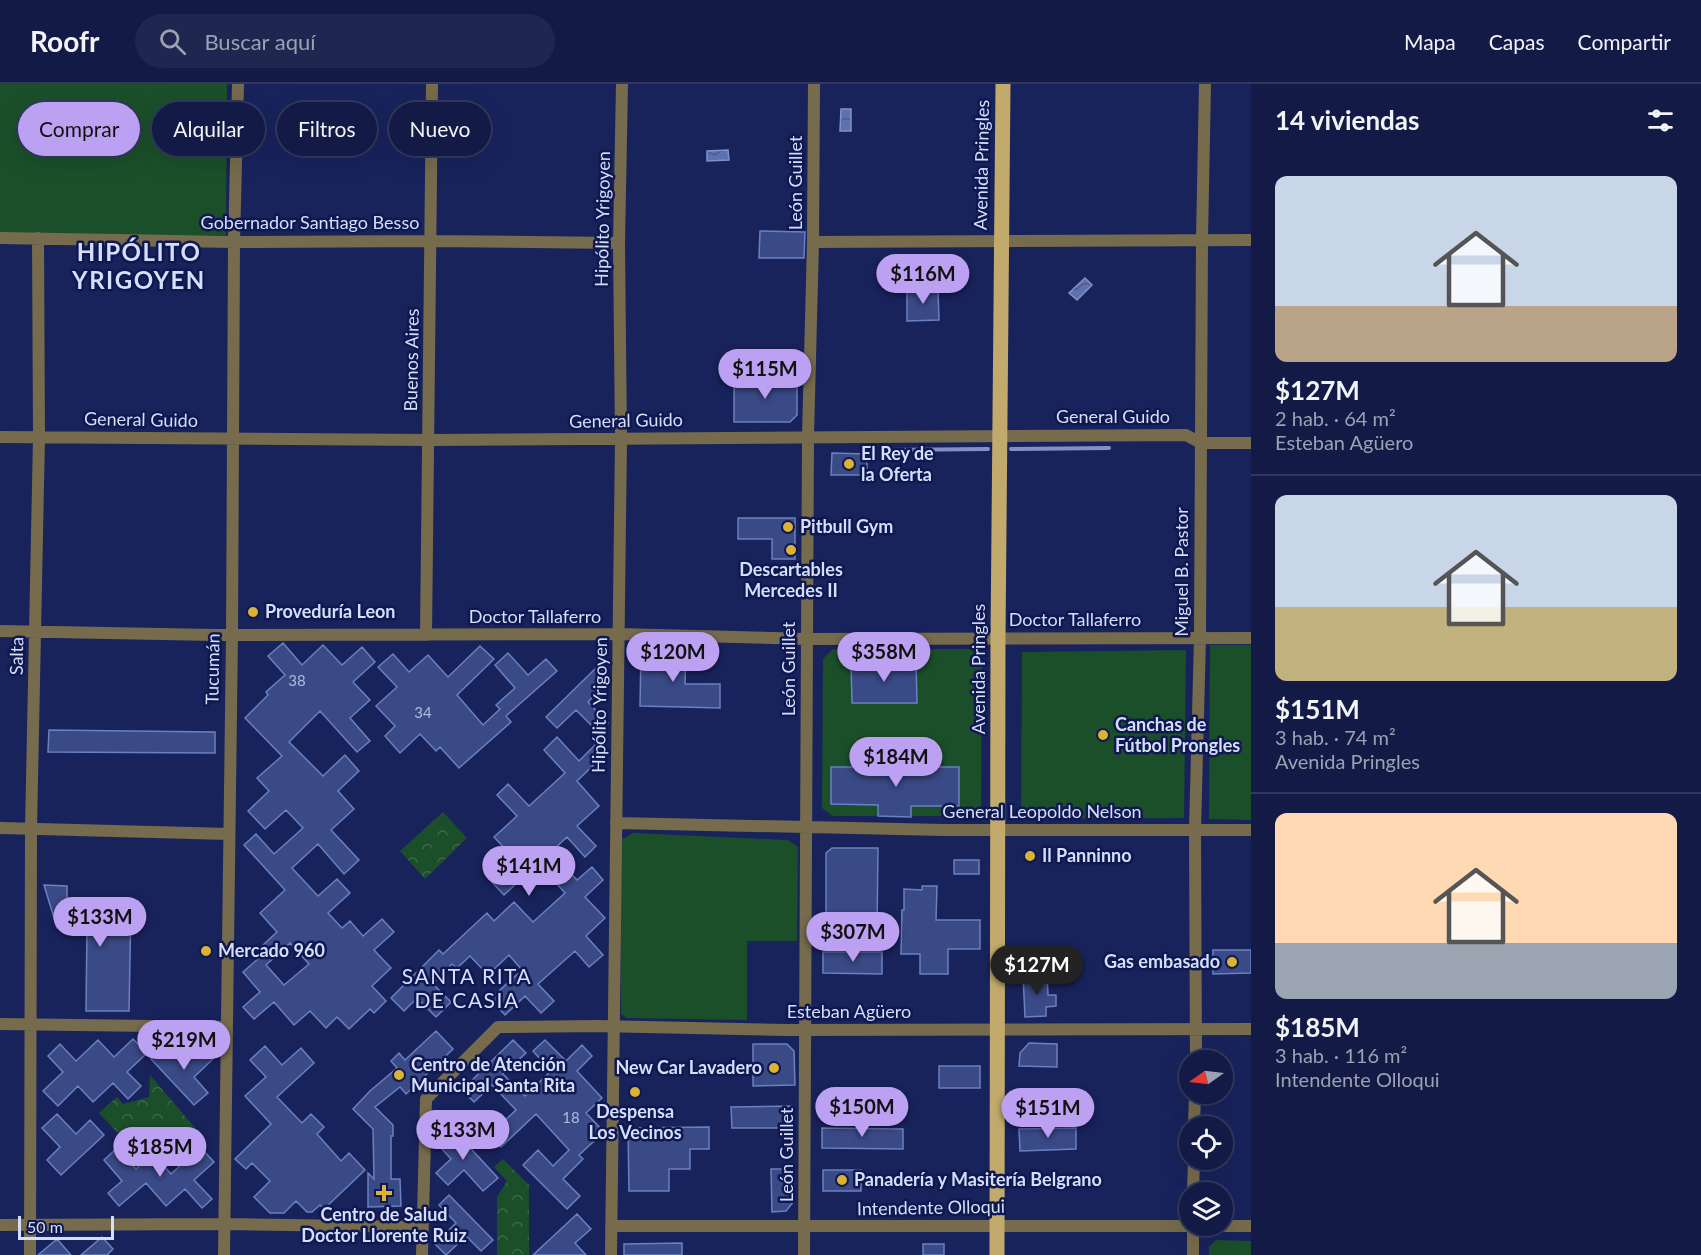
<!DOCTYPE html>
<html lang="es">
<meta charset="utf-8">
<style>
:root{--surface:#121a45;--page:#1f2750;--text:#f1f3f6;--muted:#9ca1b3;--line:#31385e;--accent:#bca0f2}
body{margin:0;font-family:Lato,sans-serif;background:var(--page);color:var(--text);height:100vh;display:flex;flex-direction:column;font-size:22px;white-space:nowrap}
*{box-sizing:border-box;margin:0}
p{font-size:20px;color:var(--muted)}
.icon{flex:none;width:33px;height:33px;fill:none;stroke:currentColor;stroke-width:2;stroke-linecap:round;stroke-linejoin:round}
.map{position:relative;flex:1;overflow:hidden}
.details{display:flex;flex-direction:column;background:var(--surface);width:450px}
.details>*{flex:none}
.banner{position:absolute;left:18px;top:18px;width:570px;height:54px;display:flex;gap:12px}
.needle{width:39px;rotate:256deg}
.tools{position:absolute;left:1179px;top:966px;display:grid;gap:12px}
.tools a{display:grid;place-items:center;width:54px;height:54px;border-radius:50%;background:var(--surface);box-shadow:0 6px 24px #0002,0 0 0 2px var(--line);font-size:30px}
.scale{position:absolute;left:18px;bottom:15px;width:96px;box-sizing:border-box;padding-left:6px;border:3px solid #d5dffc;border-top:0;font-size:16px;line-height:21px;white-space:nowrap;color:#d5dffc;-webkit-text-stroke:4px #101850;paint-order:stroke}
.price{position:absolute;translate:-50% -51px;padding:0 14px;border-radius:21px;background:var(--accent);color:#111;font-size:20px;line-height:39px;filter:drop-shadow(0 2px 3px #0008)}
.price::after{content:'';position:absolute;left:50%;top:36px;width:18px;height:14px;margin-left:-9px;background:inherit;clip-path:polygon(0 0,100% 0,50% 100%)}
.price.selected{background:#222;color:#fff}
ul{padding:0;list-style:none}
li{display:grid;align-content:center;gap:12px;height:318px;padding:0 24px}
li+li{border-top:2px solid var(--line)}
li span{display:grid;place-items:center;height:186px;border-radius:12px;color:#555}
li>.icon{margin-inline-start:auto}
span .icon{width:108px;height:108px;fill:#fffc;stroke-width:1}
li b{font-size:26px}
h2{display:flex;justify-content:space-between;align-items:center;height:72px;padding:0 24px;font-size:26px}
.chip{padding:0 21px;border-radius:27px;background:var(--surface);box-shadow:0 6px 24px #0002,0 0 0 2px var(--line);font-size:21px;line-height:54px}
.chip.selected{background:var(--accent);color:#111}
header{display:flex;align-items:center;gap:36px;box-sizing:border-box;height:84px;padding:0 30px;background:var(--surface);border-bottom:2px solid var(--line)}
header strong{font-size:28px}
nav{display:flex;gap:33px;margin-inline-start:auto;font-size:21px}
.search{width:420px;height:54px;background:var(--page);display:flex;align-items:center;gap:15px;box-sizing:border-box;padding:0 21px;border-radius:33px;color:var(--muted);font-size:22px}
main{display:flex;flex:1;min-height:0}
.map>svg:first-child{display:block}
.green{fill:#1b4f2a}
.forest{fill:url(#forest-crowns)}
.water{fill:url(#water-waves);stroke:#8191c7;stroke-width:1.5}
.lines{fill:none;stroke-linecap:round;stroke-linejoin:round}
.stream{stroke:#8191c7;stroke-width:4}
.building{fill:#3a4a87;stroke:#6b80c1;stroke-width:1.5;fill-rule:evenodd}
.minor{stroke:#766b4d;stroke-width:12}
.major{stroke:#c1aa6b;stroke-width:15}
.poi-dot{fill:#dbb233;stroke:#101850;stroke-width:2}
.labels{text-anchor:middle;stroke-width:5;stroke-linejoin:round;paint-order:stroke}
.number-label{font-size:15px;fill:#aebadf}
.street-label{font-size:18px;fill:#d5dffc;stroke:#101850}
.poi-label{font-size:18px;font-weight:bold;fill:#d5dffc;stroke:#101850;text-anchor:start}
.quarter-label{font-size:21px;letter-spacing:1.5px;fill:#d5dffc;stroke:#101850}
.district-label{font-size:24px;font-weight:bold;letter-spacing:1.5px;fill:#d5dffc;stroke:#101850}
</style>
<header>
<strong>Roofr</strong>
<div class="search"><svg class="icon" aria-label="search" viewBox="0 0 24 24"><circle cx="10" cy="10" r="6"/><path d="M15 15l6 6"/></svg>Buscar aquí</div>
<nav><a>Mapa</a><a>Capas</a><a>Compartir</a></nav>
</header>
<main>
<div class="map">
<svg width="1251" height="1171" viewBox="0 0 1251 1171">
<defs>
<pattern id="forest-crowns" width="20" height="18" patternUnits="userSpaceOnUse" patternTransform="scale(1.5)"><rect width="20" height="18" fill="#1b4f2a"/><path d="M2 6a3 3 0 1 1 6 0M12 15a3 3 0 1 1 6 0" fill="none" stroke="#3b684a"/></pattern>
<pattern id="water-waves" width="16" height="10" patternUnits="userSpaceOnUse" patternTransform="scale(1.5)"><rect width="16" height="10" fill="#5d70b0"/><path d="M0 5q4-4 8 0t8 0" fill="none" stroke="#505c83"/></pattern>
</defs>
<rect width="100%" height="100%" fill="#18235c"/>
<path class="green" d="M0 0H227L226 151 0 153Z
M1210 561H1251V736L1209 735Z
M833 565H975L982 571 981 727 975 732H833L822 724 823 575Z
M1186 566 1184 734 1021 735 1022 568Z
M633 749 788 756 798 763 797 857H747V936L627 934 621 930V756Z
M1216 1156 1251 1157V1171H1209V1163Z"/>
<path class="forest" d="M443 728 467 754 425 795 400 767Z
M150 991 203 1053 171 1082 158 1067 134 1066 99 1029 117 1013 123 1020 149 1013Z
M503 1075 529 1101V1171H497V1113L507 1097 494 1083Z"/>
<path class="water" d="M841 25H851V47H840Z
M728 66 729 76 707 77V67Z
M1085 194 1092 201 1077 216 1069 209Z"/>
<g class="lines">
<path class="stream" d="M1011 365 1109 364
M884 366 988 365"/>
</g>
<path class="building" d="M760 147 805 148 804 174H759Z
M907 206H938L939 236 907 237Z
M734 295H797V331L790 338H734Z
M832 369 867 370V391H831Z
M738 434H795V475H772V455H738Z
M283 559 302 581 323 561 342 581 362 563 375 578 353 598 370 616 350 634 370 657 357 668 320 627 289 658 323 692 345 671 359 687 338 707 354 725 331 746 359 776 344 790 318 760 292 784 318 812 337 795 350 809 328 829 342 844 350 837 363 852 382 835 394 848 374 866 391 884 372 902 386 917 374 929 370 925 349 945 337 933 326 944 310 927 294 941 274 918 254 935 243 923 260 908 243 888 267 867 262 862 277 848 260 829 285 806 244 761 256 750 274 770 303 744 286 726 265 745 248 727 269 707 257 694 282 672 245 634 268 611 266 608 285 591 268 572ZM290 859 309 880 284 901 266 881Z
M480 562 494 575 457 611 483 641 500 625 496 621 515 604 495 581 508 569 528 591 546 575 557 587 506 632 511 638 459 684 440 663 436 667 420 650 400 669 385 652 395 642 376 622 397 603 378 583 393 570 409 588 428 571 448 593Z
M641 567 686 568 685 600H720V624L640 622Z
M916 579 917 619H852L851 580Z
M598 582 610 595 588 618 608 639 598 648 576 626 557 644 546 633Z
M49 646 215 648V669L48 668Z
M557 653 579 677 598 658 607 668 577 697 599 722 577 742 596 762 585 773 567 753 551 768 577 796 592 783 603 796 585 813 605 834 586 852 603 871 589 883 575 867 538 900 554 917 541 929 525 912 505 931 490 915 522 886 509 871 488 891 470 872 457 884 452 880 433 900 451 918 436 933 417 914 404 927 391 914 439 866 443 870 487 829 494 837 514 818 533 838 565 809 538 779 504 811 490 796 514 774 494 753 517 732 497 711 508 700 529 722 565 689 544 666Z
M831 683H959V722H911V733L878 732V721L831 720Z
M832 764H878L877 848H826V769Z
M954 776H979V790H954Z
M44 801 67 802V821H131L129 927H86L87 844H57Z
M922 802H937L936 836H980V865H948V890H920V870H901L902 826H904V805L922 806Z
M1213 866H1251V889L1213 890Z
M823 868H882V890L823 889Z
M1047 890 1048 911H1056V922L1046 923V932L1025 933 1023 891Z
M436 947 453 965 406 1010 400 1003 375 1023 393 1041V1052H391V1095H400L401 1122 368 1123V1089L374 1095 373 1045 353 1025 370 1007 397 984 391 977 399 969 405 976Z
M133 955 147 969 127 988 141 1002 128 1015 113 999 93 1018 78 1002 58 1022 43 1007 63 988 48 972 60 960 76 977 98 956 114 973Z
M513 956 526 969 503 990 525 1012 551 987 533 967 545 956 566 977 582 961 592 972 577 987 602 1014 586 1029 604 1048 579 1071 583 1075 563 1095 580 1112 567 1125 523 1081 538 1066 553 1082 569 1066 536 1030 501 1063 489 1051 516 1026 492 1001 474 1018 462 1006Z
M1029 959 1057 960V983L1019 982 1020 969Z
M753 960H787L794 967 795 1001 753 1002Z
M166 961 183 979 201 962 213 975 194 993 208 1009 194 1021 151 975Z
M265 962 282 981 301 964 314 979 277 1013 302 1039 311 1030 324 1043 317 1050 341 1077 349 1069 365 1086 324 1125 320 1121 312 1128H307L296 1117 284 1129H270L254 1113 270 1097 252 1079 246 1085 235 1075 271 1040 245 1012 266 993 250 976Z
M939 982H980V1004H939Z
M792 1022 793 1044H732L731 1023Z
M57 1030 76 1050 90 1036 104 1051 61 1091 47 1076 60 1063 42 1044Z
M450 1042 498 1094 483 1107 464 1086 448 1101 436 1089 451 1075 434 1056Z
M709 1043V1065H690V1085H669V1107H629L628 1044Z
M822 1044 903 1045V1065L822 1064Z
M1076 1044V1065L1020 1067 1019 1045Z
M200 1063 214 1078 194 1096 212 1115 202 1124 185 1105 166 1122 146 1099 119 1122 108 1109 122 1097 104 1076 117 1064 136 1085 153 1070 171 1090Z
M771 1085H793L794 1117 786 1127 772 1128Z
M823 1086H861V1107H823Z
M449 1111 493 1156 481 1167 466 1152 446 1171 435 1160 456 1139 439 1121Z
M577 1130 591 1145 575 1159 586 1171H533Z
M102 1153 113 1165 107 1171H81Z
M57 1155 71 1171H38Z
M682 1159V1171H624V1160Z
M923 1160H944V1171H923Z"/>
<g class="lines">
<path class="minor" d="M0 154 234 158 431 157 619 159
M813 158 1251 156
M0 353 429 356 1186 351 1201 359H1251
M0 547 215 551 619 550 807 555 1251 554
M426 551 432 0
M616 739 944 746H1251
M0 744 229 750
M0 940 227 943
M1196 976 1195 746 1200 554 1202 156 1205 0
M1194 1042 1195 1010
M1193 1108 1194 1076
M0 1141 224 1140 422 1143
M611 1142C824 1144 1038 1140 1251 1142
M1193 1142V1171
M30 1171 31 745 39 353 38 154
M224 1171 232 551 234 158 238 0
M422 1171 426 1015 498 943 597 942 786 946 1251 945
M611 1171 621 355 619 159 622 0
M804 1171 808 352 813 158 814 0"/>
<path class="major" d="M997 1171 998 554 1003 0"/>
</g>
<g class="poi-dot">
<circle cx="849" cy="380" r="6"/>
<circle cx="788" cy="443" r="6"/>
<circle cx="791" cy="466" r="6"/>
<circle cx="253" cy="528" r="6"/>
<circle cx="1103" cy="651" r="6"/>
<circle cx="1030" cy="772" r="6"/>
<circle cx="206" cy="867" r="6"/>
<circle cx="1232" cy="878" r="6"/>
<circle cx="774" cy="984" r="6"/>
<circle cx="399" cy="991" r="6"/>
<circle cx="635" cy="1008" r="6"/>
<circle cx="842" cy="1096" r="6"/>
<path d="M381 1100h6v6h6v6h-6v6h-6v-6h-6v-6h6z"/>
</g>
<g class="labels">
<g class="number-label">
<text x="297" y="602">38</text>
<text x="423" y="634">34</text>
<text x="571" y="1039">18</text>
</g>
<g class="street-label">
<text transform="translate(982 81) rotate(-89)" y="6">Avenida Pringles</text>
<text transform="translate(796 99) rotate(-90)" y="6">León Guillet</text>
<text transform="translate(603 135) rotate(-89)" y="6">Hipólito Yrigoyen</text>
<text x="310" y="145">Gobernador Santiago Besso</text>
<text transform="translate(412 276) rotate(-89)" y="6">Buenos Aires</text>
<text x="1113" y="339">General Guido</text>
<text transform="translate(141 336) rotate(1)" y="6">General Guido</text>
<text transform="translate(626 337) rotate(-1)" y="6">General Guido</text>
<text transform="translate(1182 488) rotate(-90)" y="6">Miguel B. Pastor</text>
<text x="535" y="539">Doctor Tallaferro</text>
<text x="1075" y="542">Doctor Tallaferro</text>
<text transform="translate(17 572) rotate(-89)" y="6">Salta</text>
<text transform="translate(213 585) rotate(-89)" y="6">Tucumán</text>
<text transform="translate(789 585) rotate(-90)" y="6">León Guillet</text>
<text transform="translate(979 585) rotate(-90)" y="6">Avenida Pringles</text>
<text transform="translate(600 621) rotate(-89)" y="6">Hipólito Yrigoyen</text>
<text x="1042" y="734">General Leopoldo Nelson</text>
<text x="849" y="934">Esteban Agüero</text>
<text transform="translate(787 1071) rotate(-90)" y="6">León Guillet</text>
<text transform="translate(931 1124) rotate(-1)" y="6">Intendente Olloqui</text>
</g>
<g class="poi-label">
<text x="861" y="376">El Rey de<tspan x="861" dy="21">la Oferta</tspan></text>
<text x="800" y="449">Pitbull Gym</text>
<text x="791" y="492" text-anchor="middle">Descartables<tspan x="791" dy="21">Mercedes II</tspan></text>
<text x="265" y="534">Proveduría Leon</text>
<text x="1115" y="647">Canchas de<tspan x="1115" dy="21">Fútbol Prongles</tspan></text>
<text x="1042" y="778">Il Panninno</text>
<text x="218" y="873">Mercado 960</text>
<text x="1220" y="884" text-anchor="end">Gas embasado</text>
<text x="411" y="987">Centro de Atención<tspan x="411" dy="21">Municipal Santa Rita</tspan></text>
<text x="762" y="990" text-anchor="end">New Car Lavadero</text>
<text x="635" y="1034" text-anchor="middle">Despensa<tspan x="635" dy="21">Los Vecinos</tspan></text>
<text x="854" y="1102">Panadería y Masitería Belgrano</text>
<text x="384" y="1137" text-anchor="middle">Centro de Salud<tspan x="384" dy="21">Doctor Llorente Ruiz</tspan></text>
</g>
<g class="quarter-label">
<text x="467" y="900">SANTA RITA<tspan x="467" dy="24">DE CASIA</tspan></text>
</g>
<g class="district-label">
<text x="139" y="177">HIPÓLITO<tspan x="139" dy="28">YRIGOYEN</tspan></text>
</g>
</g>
</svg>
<div class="tools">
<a><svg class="needle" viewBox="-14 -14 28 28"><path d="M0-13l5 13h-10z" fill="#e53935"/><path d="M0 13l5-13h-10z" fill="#9ca1b3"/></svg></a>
<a><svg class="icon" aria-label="locate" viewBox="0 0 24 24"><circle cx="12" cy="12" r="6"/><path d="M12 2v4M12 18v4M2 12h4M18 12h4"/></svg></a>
<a><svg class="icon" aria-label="layers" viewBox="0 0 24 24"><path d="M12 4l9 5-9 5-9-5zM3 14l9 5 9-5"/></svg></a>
</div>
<div class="scale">50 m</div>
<b class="price" style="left:923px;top:221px">$116M</b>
<b class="price" style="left:765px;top:316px">$115M</b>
<b class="price" style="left:673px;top:599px">$120M</b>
<b class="price" style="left:884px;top:599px">$358M</b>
<b class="price" style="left:896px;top:704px">$184M</b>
<b class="price" style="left:529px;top:813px">$141M</b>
<b class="price" style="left:100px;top:864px">$133M</b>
<b class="price" style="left:853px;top:879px">$307M</b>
<b class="price selected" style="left:1037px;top:912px">$127M</b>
<b class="price" style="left:184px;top:987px">$219M</b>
<b class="price" style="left:862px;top:1054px">$150M</b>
<b class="price" style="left:1048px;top:1055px">$151M</b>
<b class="price" style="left:463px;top:1077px">$133M</b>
<b class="price" style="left:160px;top:1094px">$185M</b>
<div class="banner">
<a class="chip selected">Comprar</a>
<a class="chip">Alquilar</a>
<a class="chip">Filtros</a>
<a class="chip">Nuevo</a>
</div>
</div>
<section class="details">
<h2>14 viviendas<svg class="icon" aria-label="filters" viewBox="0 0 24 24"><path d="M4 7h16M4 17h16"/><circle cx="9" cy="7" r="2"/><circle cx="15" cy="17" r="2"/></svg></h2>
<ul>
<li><span style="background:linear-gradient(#c9d6e8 70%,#b9a48a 0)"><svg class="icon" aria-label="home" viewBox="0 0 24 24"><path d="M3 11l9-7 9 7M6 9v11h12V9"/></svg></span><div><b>$127M</b><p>2 hab. · 64 m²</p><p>Esteban Agüero</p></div></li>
<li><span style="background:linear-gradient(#c9d6e8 60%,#c2b280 0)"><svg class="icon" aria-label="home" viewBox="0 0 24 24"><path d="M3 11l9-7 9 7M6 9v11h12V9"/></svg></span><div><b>$151M</b><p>3 hab. · 74 m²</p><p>Avenida Pringles</p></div></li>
<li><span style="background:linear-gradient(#ffd9b3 70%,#9aa5b1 0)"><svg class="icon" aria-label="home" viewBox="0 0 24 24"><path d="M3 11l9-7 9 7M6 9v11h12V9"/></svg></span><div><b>$185M</b><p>3 hab. · 116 m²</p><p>Intendente Olloqui</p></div></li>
</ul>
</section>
</main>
